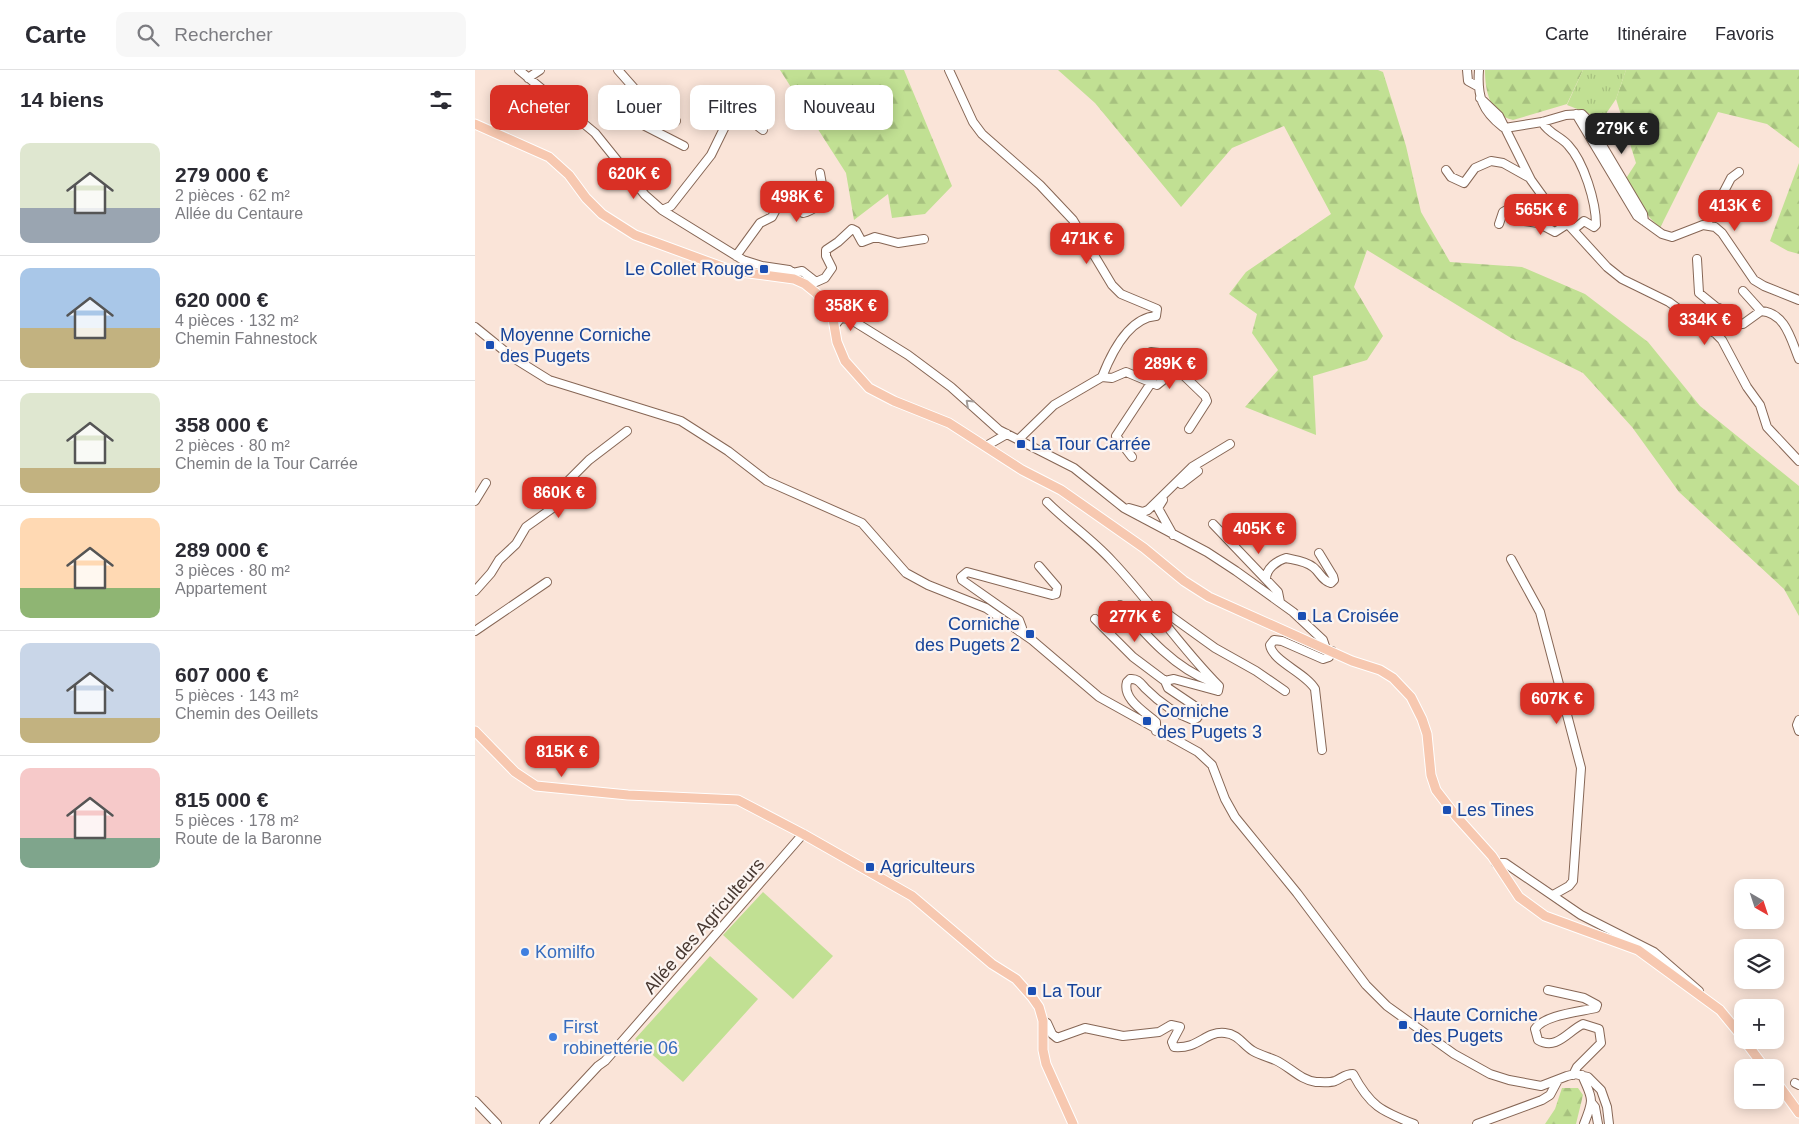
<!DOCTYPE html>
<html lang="fr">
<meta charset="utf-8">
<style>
:root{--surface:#fff;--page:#f7f7f7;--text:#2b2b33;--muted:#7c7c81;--line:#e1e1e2;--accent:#d93025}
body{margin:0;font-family:Arial,sans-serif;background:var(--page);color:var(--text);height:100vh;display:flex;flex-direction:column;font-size:19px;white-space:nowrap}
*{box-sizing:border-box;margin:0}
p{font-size:16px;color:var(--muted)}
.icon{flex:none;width:28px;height:28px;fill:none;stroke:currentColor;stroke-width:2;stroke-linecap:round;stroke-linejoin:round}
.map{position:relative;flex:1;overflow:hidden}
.panel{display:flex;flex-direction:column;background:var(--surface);width:475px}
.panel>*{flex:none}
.guide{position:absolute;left:15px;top:15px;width:475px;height:45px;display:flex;gap:10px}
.needle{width:32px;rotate:141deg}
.tools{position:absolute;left:1259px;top:809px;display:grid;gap:10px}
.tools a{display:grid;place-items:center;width:50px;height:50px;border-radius:10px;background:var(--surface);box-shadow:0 2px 12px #0003;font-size:25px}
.price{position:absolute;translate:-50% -42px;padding:0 11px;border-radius:10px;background:var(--accent);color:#fff;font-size:16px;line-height:32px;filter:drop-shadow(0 1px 2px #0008)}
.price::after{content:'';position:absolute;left:50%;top:30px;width:15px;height:11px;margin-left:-8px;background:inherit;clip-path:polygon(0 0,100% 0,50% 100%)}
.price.active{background:#222;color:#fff}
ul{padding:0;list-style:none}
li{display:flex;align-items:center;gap:15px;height:125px;padding:0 20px}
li+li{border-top:1px solid var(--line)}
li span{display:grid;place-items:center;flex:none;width:140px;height:100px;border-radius:10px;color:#555}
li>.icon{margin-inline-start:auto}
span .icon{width:60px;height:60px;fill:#fffc;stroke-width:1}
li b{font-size:21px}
h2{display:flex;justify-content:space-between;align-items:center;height:60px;padding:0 20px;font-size:21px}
.tag{padding:0 18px;border-radius:10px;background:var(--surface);box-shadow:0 2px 12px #0003;font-size:18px;line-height:45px}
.tag.active{background:var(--accent);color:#fff}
header{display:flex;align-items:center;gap:30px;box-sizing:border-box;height:70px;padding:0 25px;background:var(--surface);border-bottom:1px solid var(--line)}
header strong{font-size:24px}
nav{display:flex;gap:28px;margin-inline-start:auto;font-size:18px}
.search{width:350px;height:45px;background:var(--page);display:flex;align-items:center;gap:12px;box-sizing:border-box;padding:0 18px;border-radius:10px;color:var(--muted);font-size:19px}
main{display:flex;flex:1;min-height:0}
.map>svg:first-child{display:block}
.green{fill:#c1e093}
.forest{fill:url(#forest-firs)}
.park{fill:url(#park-tufts)}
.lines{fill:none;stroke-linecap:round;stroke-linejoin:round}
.minor-casing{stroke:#866655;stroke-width:10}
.major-casing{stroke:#fff;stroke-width:11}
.minor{stroke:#fff;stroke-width:8}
.major{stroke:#f7c8b0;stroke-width:9}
.oneway{stroke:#a39c98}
.transit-dot{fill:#1a4fb4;stroke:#fcf4f0;stroke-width:2}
.shop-dot{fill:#3f7fe0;stroke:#fcf4f0;stroke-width:2}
.labels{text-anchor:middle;stroke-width:4.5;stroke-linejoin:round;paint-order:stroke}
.transit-label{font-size:18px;fill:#164399;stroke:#fcf4f0;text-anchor:start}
.street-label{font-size:18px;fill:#473831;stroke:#fcf4f0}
.shop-label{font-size:18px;fill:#366cbe;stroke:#fcf4f0;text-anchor:start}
</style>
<header>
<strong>Carte</strong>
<div class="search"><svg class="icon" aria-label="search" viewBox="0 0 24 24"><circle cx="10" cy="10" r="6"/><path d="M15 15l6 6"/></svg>Rechercher</div>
<nav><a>Carte</a><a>Itinéraire</a><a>Favoris</a></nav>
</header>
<main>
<section class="panel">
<h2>14 biens<svg class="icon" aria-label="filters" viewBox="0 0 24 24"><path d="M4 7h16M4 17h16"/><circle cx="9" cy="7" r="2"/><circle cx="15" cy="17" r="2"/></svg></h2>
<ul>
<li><span style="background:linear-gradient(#dfe7d0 65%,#9aa5b1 0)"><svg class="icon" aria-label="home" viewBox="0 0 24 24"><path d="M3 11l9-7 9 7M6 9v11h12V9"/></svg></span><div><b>279 000 €</b><p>2 pièces · 62 m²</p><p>Allée du Centaure</p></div></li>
<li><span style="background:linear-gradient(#a9c7e8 60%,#c2b280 0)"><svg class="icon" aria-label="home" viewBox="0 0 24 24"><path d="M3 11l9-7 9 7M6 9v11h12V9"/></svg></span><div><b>620 000 €</b><p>4 pièces · 132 m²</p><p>Chemin Fahnestock</p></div></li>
<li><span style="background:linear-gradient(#dfe7d0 75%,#c2b280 0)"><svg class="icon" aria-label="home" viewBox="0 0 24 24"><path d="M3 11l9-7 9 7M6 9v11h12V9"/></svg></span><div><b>358 000 €</b><p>2 pièces · 80 m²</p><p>Chemin de la Tour Carrée</p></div></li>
<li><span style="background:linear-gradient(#ffd9b3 70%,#8fb573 0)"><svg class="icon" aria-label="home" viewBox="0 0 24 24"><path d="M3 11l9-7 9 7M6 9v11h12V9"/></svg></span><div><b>289 000 €</b><p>3 pièces · 80 m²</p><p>Appartement</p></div></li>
<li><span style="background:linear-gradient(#c9d6e8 75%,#c2b280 0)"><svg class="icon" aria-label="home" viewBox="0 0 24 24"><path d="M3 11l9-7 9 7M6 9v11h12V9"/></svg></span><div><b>607 000 €</b><p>5 pièces · 143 m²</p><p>Chemin des Oeillets</p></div></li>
<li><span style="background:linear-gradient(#f6c9c9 70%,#7fa58c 0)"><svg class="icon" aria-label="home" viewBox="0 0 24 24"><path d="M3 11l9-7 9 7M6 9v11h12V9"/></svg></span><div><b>815 000 €</b><p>5 pièces · 178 m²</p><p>Route de la Baronne</p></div></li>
</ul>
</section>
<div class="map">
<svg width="1324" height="1054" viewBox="0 0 1324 1054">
<defs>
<pattern id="forest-firs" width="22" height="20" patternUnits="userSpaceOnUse" patternTransform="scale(1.25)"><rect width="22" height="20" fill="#c1e093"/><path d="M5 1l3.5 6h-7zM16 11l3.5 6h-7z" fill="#a7c17f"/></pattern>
<pattern id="park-tufts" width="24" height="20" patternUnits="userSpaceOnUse" patternTransform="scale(1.25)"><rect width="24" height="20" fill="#c1e093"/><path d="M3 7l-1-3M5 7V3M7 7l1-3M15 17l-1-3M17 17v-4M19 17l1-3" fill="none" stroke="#a7c17f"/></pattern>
</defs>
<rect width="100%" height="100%" fill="#fae4d8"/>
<path class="green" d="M288 822 358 886 318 929 248 865Z
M235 886 283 929 208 1012 160 969Z"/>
<path class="forest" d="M305 0H429L477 116 450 144 417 148 413 124 379 150 371 103Z
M583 0H903L908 2 931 76 946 142 975 192 1047 197 1110 224 1173 272 1225 336 1324 416V546L1309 519 1204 422 1157 357 1108 303 1036 268 892 180 879 217 908 266 892 290 838 306 841 365 770 337 803 300 777 263 782 244 754 224 771 202 856 144 809 56 757 78 706 137 620 33Z
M1010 0H1108L1092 34 1038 50C1015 45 1010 21 1010 0Z
M1151 0H1324V78L1292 54 1243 42 1185 158 1175 148 1150 110 1161 93 1141 29Z
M1324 93V184L1313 181 1295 171Z
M1087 1018H1103L1108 1025 1101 1054H1070L1080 1039Z"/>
<path class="park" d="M1108 0H1151L1141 29 1122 57 1115 44 1092 35Z"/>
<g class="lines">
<g class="minor-casing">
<path id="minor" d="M44 0 120 63 170 125 187 140 268 190 287 196 314 200 318 203 319 209
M143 0 173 34 201 51
M474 0 498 52 507 64 565 115 598 150 637 215 646 224 682 239 681 246C653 248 636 284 627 307L579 335 544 369
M992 0 993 11 1002 16
M1004 0C1002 26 1007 41 1028 57
M53 8 65 0
M1005 28 1024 46 1056 110 1069 128 1132 197 1147 209 1194 232 1229 258 1240 263 1247 270 1272 317 1285 335 1292 357 1324 391
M259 38 288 60
M181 41 171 52 170 56 209 76
M1101 44 1162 146 1187 164 1197 167 1228 155 1240 157 1247 163 1279 210 1289 216 1324 230
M1067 52C1074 64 1085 66 1093 75 1109 92 1121 132 1121 155L1119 157 1109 151 1099 159
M1030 58 1067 52 1091 45 1107 44 1111 48 1168 144 1169 151
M971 100 976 107 989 113 1000 98 1016 91 1028 93 1053 107
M187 140 196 136 236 85 260 36 263 20
M1024 154 1028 142 1035 138 1049 151 1063 153 1080 162 1094 153
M1232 154 1256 108 1264 102
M261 186 285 153 297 147 307 128 310 127 318 138 328 143C349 138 349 121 345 103
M1222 189 1224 223 1262 254H1268L1286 241C1311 243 1316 270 1324 289
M318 203 327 201 341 212 350 208 357 198 351 186V180L363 172 377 159 381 161 387 172 400 167 423 173 449 169
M1268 221 1286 241
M360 255 366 248 375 249 433 285 476 317 524 360 599 398 649 438 732 482 761 501 818 542 848 570 851 579
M0 257 37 287 74 310 206 351 253 381 292 411 387 453 431 503 453 515 511 538 557 570 624 627 723 682 737 695 750 729 760 747 822 823 891 915 912 936 979 984 1015 1004 1034 1010 1066 1016 1092 1006 1100 1004 1113 1007 1126 1020 1132 1037 1134 1054
M1229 258 1244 238
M676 282 684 283 702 299
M627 307 637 308 651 302 682 315 702 299 730 326 732 331 714 359
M511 376 532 364
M657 387 641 366 676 313
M706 414 723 401
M688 430 683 438 698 465
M0 431 11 413
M572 432C593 453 617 469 637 491 675 531 705 577 744 616L743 621 699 609 690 611 693 618 727 641 722 648 718 650C701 644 684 632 671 619 666 614 663 608 655 609L652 612C647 629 670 642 681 652V661
M654 438 668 442 673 440 717 397 755 374
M738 454 803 522 805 532
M1036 489 1065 542 1106 698 1098 811 1094 816 1078 825
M791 509C791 499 801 491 811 488 820 490 831 491 838 497 845 502 847 511 856 513L859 510 858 506 844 483
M0 521 16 503 24 490 41 474 51 457 86 432 94 410 114 390 152 361
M645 535C671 565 699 598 737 612
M682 542H690L740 578 781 601 810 621
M620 549 658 587 690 611
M0 561 72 512
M545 562 547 558 544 550 487 510 486 507 492 502 577 525 581 524 582 517 564 496
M1324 650 1322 655 1324 661
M847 680 840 619C831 603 797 591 795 575L799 570 807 571 848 589 854 587 857 581
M1021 793H1030L1106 845 1179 882 1224 921
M1073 920 1109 928 1122 935 1121 938C1104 942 1069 945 1060 959L1063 970C1082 981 1093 961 1108 954L1124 959 1126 973 1102 997 1098 1005
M568 951 572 953 577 964 582 968 610 958 648 966 684 962 696 955 705 957 697 972 699 977C725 979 729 961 750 963 763 964 768 975 778 981 785 985 793 987 800 990 814 996 825 1010 841 1012 846 1012 855 1013 860 1011 867 1008 870 1004 878 1004 895 1036 906 1041 939 1054
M1107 1005C1117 1029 1120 1027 1109 1054
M1320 1013 1324 1015
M0 1031 22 1054
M1116 1032 1120 1037 1123 1054
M69 1054 123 996 130 991 328 764
M1002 1054 1067 1030 1075 1025 1083 1010"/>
</g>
<g class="major-casing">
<path id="major" d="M0 54 74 87 94 105 111 128 127 144 160 165 258 201 319 209 330 214 346 227
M342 224 358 249 362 272 370 291 394 318 419 331 474 353 547 400 586 420 669 478 709 511 734 527 877 591 905 600 918 608 936 627 947 649 952 664 956 705 961 720 981 746 1017 786 1044 827 1070 846 1163 880 1245 940 1268 968
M0 661 40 702 61 716 153 725 263 730 328 764 437 826 517 894 541 909 557 927 564 937 568 951V980L571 994 598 1054
M1269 970 1290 998
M1300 1010 1324 1043"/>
</g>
<use href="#minor" class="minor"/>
<use href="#major" class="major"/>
</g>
<defs><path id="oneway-chevron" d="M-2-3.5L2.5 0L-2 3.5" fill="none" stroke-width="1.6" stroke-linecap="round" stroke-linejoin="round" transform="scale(1.25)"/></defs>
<use class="oneway" href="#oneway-chevron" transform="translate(494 333) rotate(-137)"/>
<g class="transit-dot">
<rect x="284" y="194" width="10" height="10" rx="2.5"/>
<rect x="10" y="270" width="10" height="10" rx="2.5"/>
<rect x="541" y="369" width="10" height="10" rx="2.5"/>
<rect x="822" y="541" width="10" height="10" rx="2.5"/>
<rect x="550" y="559" width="10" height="10" rx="2.5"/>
<rect x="667" y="646" width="10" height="10" rx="2.5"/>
<rect x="967" y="735" width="10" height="10" rx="2.5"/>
<rect x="390" y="792" width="10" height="10" rx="2.5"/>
<rect x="552" y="916" width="10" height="10" rx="2.5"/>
<rect x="923" y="950" width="10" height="10" rx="2.5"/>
</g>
<g class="shop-dot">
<circle cx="50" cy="882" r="5"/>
<circle cx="78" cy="967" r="5"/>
</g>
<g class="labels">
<g class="transit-label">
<text x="279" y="205" text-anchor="end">Le Collet Rouge</text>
<text x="25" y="271">Moyenne Corniche<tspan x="25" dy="21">des Pugets</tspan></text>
<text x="556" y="380">La Tour Carrée</text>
<text x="837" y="552">La Croisée</text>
<text x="545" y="560" text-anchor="end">Corniche<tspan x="545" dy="21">des Pugets 2</tspan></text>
<text x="682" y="647">Corniche<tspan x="682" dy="21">des Pugets 3</tspan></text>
<text x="982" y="746">Les Tines</text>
<text x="405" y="803">Agriculteurs</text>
<text x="567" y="927">La Tour</text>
<text x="938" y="951">Haute Corniche<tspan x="938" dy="21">des Pugets</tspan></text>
</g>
<g class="street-label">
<text transform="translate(229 856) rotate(-49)" y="6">Allée des Agriculteurs</text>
</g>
<g class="shop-label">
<text x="60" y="888">Komilfo</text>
<text x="88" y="963">First<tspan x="88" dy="21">robinetterie 06</tspan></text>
</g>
</g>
</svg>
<div class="tools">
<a><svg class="needle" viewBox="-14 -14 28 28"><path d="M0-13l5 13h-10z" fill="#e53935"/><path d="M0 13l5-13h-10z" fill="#7c7c81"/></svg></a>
<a><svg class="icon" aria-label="layers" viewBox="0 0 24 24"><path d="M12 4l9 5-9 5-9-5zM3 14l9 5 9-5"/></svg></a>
<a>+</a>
<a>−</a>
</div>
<b class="price active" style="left:1147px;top:85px">279K €</b>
<b class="price" style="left:159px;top:130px">620K €</b>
<b class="price" style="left:322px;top:153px">498K €</b>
<b class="price" style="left:1260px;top:162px">413K €</b>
<b class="price" style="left:1066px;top:166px">565K €</b>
<b class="price" style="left:612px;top:195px">471K €</b>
<b class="price" style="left:376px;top:262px">358K €</b>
<b class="price" style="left:1230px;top:276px">334K €</b>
<b class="price" style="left:695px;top:320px">289K €</b>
<b class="price" style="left:84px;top:449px">860K €</b>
<b class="price" style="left:784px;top:485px">405K €</b>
<b class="price" style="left:660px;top:573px">277K €</b>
<b class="price" style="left:1082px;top:655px">607K €</b>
<b class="price" style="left:87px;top:708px">815K €</b>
<div class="guide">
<a class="tag active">Acheter</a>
<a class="tag">Louer</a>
<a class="tag">Filtres</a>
<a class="tag">Nouveau</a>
</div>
</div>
</main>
